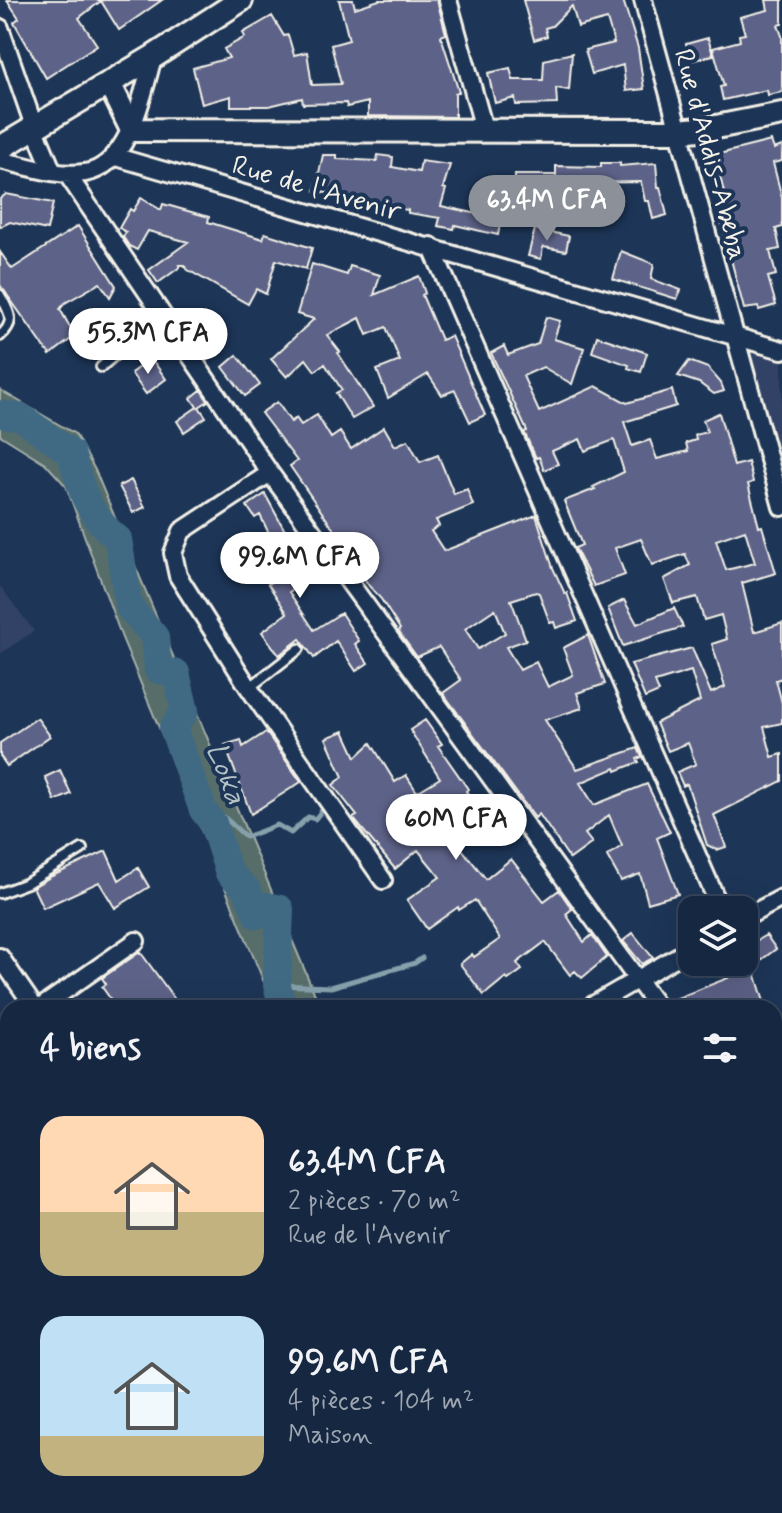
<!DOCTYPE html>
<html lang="fr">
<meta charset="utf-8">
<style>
:root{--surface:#162841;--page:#1f3048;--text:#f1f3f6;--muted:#9ea6b1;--line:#35445a;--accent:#8c9099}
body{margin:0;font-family:Mynerve,sans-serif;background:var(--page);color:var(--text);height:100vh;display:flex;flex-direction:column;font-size:30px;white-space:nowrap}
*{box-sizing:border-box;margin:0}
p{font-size:26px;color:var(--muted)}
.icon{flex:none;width:44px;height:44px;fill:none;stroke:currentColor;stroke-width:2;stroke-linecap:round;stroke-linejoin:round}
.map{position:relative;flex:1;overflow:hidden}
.details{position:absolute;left:0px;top:1000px;width:782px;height:514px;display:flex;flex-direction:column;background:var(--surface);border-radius:24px 24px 0 0;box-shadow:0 8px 32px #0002,0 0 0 2px var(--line)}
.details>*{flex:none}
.buttons{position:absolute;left:678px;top:896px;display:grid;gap:16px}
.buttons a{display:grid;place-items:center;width:80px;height:80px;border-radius:16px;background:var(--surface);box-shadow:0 8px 32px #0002,0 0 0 2px var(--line);font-size:40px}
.price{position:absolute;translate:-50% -68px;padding:0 18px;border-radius:28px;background:#fff;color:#222;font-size:26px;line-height:52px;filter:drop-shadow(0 2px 4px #0008)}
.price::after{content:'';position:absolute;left:50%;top:48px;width:24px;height:18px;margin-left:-12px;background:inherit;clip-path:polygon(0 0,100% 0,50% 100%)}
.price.active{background:var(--accent);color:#fff}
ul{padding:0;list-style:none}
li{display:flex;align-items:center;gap:24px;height:200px;padding:0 40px}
li span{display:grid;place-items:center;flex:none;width:224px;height:160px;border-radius:24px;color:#555}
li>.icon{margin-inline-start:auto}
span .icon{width:96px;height:96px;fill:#fffc;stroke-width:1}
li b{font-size:34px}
h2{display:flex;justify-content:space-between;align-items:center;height:96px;padding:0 40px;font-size:34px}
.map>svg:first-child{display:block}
.built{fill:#304266}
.green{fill:#576d69;stroke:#a6afa8;stroke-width:2}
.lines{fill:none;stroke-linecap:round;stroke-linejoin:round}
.stream{stroke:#87a1ac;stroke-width:5}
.river{stroke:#3f6b84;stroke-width:28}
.building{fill:#5d6288;stroke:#f4f1e8;stroke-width:2;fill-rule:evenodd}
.lane-casing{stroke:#f4f1e8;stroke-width:14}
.street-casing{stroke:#f4f1e8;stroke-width:22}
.secondary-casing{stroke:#f4f1e8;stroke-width:28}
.lane{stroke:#1d3557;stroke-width:8}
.street{stroke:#1d3557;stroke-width:16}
.secondary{stroke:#1d3557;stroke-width:22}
.labels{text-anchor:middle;stroke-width:8;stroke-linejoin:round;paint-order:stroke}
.street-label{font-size:28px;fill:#f4f1e8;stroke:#1d3557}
.water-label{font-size:30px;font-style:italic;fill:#b5c2c5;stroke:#1d3557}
</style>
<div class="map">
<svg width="782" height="1513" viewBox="0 0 782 1513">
<rect width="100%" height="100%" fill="#1d3557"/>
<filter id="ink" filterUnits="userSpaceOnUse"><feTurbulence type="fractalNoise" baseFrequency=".0125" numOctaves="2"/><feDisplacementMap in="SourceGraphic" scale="16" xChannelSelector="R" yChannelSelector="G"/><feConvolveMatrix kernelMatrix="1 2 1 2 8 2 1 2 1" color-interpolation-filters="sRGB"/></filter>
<g filter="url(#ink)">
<path class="built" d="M748 345 782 354V469Z
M0 586 34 631 0 654Z"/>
<path class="green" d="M0 390 75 434 95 470 316 997 317 1008H270L268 992 122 638 66 486 45 463 0 435Z
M782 1331V1513H598L610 1506H774V1334Z"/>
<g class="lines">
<path class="stream" d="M213 823 224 817 246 837 277 825 291 833 308 817 315 819 323 809 327 811
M277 985 331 987 415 963 422 958"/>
<path class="river" d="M0 414 21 417 71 453C80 488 88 516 118 539L129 607 155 637 158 670 176 673 185 711 173 728 203 810 213 823 229 873 247 890 257 915 266 906 280 909 277 985 283 1008
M305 1513 309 1506"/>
</g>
<path class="building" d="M7 0H162L119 30 101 1 79 18 97 45 46 78 14 22 19 18Z
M339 0H353L355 8 379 0H437L446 34 441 36 459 92 455 93V117L368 116V102L347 107 346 103 303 104 302 98 269 106H231V96L202 104 193 68 229 58 224 49 245 37 243 33 272 16 284 36 288 35 294 55 307 52 312 85 341 84 331 45 349 40Z
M523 0H623L638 48 644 89 626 91 623 65 592 74 585 50 614 43 607 19 578 27 572 6 552 26 545 28 547 36 534 40Z
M766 0H782V24L778 25 782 36V92L768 95 767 90 723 100 720 87 724 86 713 48 740 41 739 35 745 34 740 17 768 10Z
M708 38 713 55 691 61 686 44Z
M572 53 569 90 556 88 557 104 516 105 515 98 495 103 488 73 510 68 513 80H543L544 60Z
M771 141 774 149 782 146V161L773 163 782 198V227L776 229 780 249 770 251 776 275 768 277 776 305 759 310 758 307 744 309 722 225 731 222 715 155Z
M323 155H337V159L377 161 378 155 393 157 392 167 419 172 421 161 450 165 443 188 446 189 441 206 501 219 498 235 455 225 454 229 438 226 440 218 408 213V210L373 204V201L315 191Z
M601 163H620V166L656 163 658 187H660L667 215 653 219 649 201H645L641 182 585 183V191L515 189V175H556V166L601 167Z
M6 194 53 203 47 230 10 222 0 227V199Z
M141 198 161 210 163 204 209 217 208 222 263 239 265 233 312 248 306 269 276 260 266 294 256 289 248 304 188 270 184 265H179L180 267 158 283 149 270 188 242 148 231 137 250 129 246 123 237 126 232 119 228 130 209 133 211Z
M78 226 116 286 110 297 100 283 65 303 60 309 75 336 50 355 0 285V252L12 269Z
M535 229 569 236 566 251 543 247 541 259 528 256Z
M621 251 654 264 651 279 681 290 677 299 613 279Z
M312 264 347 275 350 266 380 275 374 295 419 276 425 293 422 295 441 340 451 336 485 415 470 422 455 390 442 395 428 374 388 398 377 370 400 361 386 327 367 335 360 318 327 335 340 352 338 353 373 407 352 419 336 393 342 390 325 364 315 371 306 359 287 377 271 359 314 319 297 314Z
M546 317 560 321 554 339 584 348 572 384 543 367 523 376 539 412 596 386 627 403 672 390 676 406 624 422 632 446 650 440 657 459 688 451 686 443 696 440 695 435 707 432 703 420 719 413 734 466 748 462 753 482 748 484 759 527 762 526 776 573 742 583 754 632 782 623V678L776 680 782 703V723L764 727 772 757 782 754V781L714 815 726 847 717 850 707 845 687 784 683 786 677 772 696 764 688 743 668 751 656 723 700 701 691 671 655 682 659 692 645 698 631 664 692 648 711 693 725 687 712 644 727 639 721 615 704 620 697 597 673 603 664 579 690 565 685 554 652 565 641 539 615 548 625 575 594 586 575 548 582 545 564 501 595 489 593 487 624 472 614 440 585 451 580 439 552 451 558 464 544 470 539 457 536 458 524 432 527 431 491 353 504 346 508 355 538 344ZM745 530 755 563 726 570 716 540Z
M597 336 647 353 641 372 628 368 629 365 592 352Z
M237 355 260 385 245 396 223 367Z
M151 358 166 379 146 394 131 373Z
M689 361 708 368 721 383 724 391 714 394 699 383 678 376Z
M201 390 208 401 199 407 206 417 184 432 177 421 197 407 191 398Z
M277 402 291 422 296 418 301 425 317 415 331 438 340 432 351 449 384 427 395 446 408 440 420 462 438 455 454 494 467 489 473 505 436 520 439 526 431 531 444 551 536 515 553 568 565 594 567 593 577 621 556 628 554 622 550 623 539 593 536 592 511 600 526 640 506 647 520 670 536 662 548 687 573 675 563 648 588 635 605 684 577 693 582 708 545 720 577 769 638 748 642 757 637 759 639 762 616 771 615 768 580 783 594 805 647 784 670 832 657 838 678 894 648 903 640 874 621 881 607 856 622 846 609 815 585 834 592 843 570 859 539 814 535 818 443 693 461 680 439 647 417 657 398 631 400 629 381 599 369 586 353 561 350 563 338 546 343 543 290 466 297 461 261 413ZM495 609 505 633 478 649 465 629Z
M131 480 145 507 133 513 119 486Z
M265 494 302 562 306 560 316 577 289 592 314 630 341 613 359 641 355 644 368 663 356 671 336 641 314 658 300 639 279 655 262 632 287 613 268 584 287 571 260 515 255 518 247 506Z
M624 600 637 624 674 608 683 627 623 646 608 608Z
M37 718 50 736 7 766 0 756V743Z
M425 720 442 744 438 746 468 789 466 791 478 808 446 829 486 879 511 859 544 901 559 890 572 909 566 914 584 942 592 935 607 957 582 978 575 971 570 975 545 942 517 963 522 970 508 980 506 977 484 995 460 964 472 954 474 957 500 939 475 900 459 910 458 907 427 929 407 900 440 877 418 850 395 869 353 818 357 816 333 785 343 777 326 738 344 731 356 757 371 743 395 782 406 775 417 792 440 778 410 730Z
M266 732 301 782 251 814 225 745 241 740 243 747Z
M60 770 71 794 55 801 45 777Z
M106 851 119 880 138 868 149 887 115 908 99 882 43 908 33 887 52 876Z
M633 933 653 958 642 964 623 941Z
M766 935 776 949 753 966 765 1005 758 1008H723L721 1002 705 1008H669L667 1002 728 978 722 962H744V948Z
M140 952 144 957 181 1008H117L102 987 106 984 102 978Z"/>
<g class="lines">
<g class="lane-casing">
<path id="lane" d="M0 295C9 312 17 321 0 336
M101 367 162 315
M249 688 299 649
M0 893 27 883 82 849"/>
</g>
<g class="street-casing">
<path id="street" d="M448 0 484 129
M643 0 782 507
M0 28 35 129 53 172
M113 156 782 350
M0 160C27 166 57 177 85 173 130 166 143 92 153 57
M67 174 270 473 658 1008
M431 246 721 910
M270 473 182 531 173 553 178 576 249 688 383 880
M744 918 782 898
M0 957 35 1008
M40 1008 136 941
M588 1008 692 948
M0 1036 8 1030
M0 1156 8 1167
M774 1177 782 1188
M0 1438 8 1432"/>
</g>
<g class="secondary-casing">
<path id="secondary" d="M109 83 132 130 677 131 711 128 782 114
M0 148 153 57 241 0"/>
</g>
<use href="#lane" class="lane"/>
<use href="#street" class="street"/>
<use href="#secondary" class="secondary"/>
</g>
</g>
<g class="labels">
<g class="street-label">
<text transform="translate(712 154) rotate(75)" y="10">Rue d'Addis-Abeba</text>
<text transform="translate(317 187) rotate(16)" y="10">Rue de l'Avenir</text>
</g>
<g class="water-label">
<text transform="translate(227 773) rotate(69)" y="10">Loka</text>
</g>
</g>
</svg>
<div class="buttons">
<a><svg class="icon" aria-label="layers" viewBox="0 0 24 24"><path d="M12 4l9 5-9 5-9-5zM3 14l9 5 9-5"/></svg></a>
</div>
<b class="price active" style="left:547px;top:243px">63.4M CFA</b>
<b class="price" style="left:148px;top:376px">55.3M CFA</b>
<b class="price" style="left:300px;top:600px">99.6M CFA</b>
<b class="price" style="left:456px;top:862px">60M CFA</b>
<section class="details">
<h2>4 biens<svg class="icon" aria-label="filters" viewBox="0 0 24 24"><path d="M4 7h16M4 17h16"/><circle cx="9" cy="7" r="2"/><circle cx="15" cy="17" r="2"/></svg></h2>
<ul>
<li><span style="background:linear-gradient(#ffd9b3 60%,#c2b280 0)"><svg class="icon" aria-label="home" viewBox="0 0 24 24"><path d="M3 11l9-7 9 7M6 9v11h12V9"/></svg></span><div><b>63.4M CFA</b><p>2 pièces · 70 m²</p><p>Rue de l'Avenir</p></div></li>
<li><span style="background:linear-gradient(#bfe0f5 75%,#c2b280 0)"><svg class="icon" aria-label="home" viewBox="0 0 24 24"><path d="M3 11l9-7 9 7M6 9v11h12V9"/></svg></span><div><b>99.6M CFA</b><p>4 pièces · 104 m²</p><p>Maison</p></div></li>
</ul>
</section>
</div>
